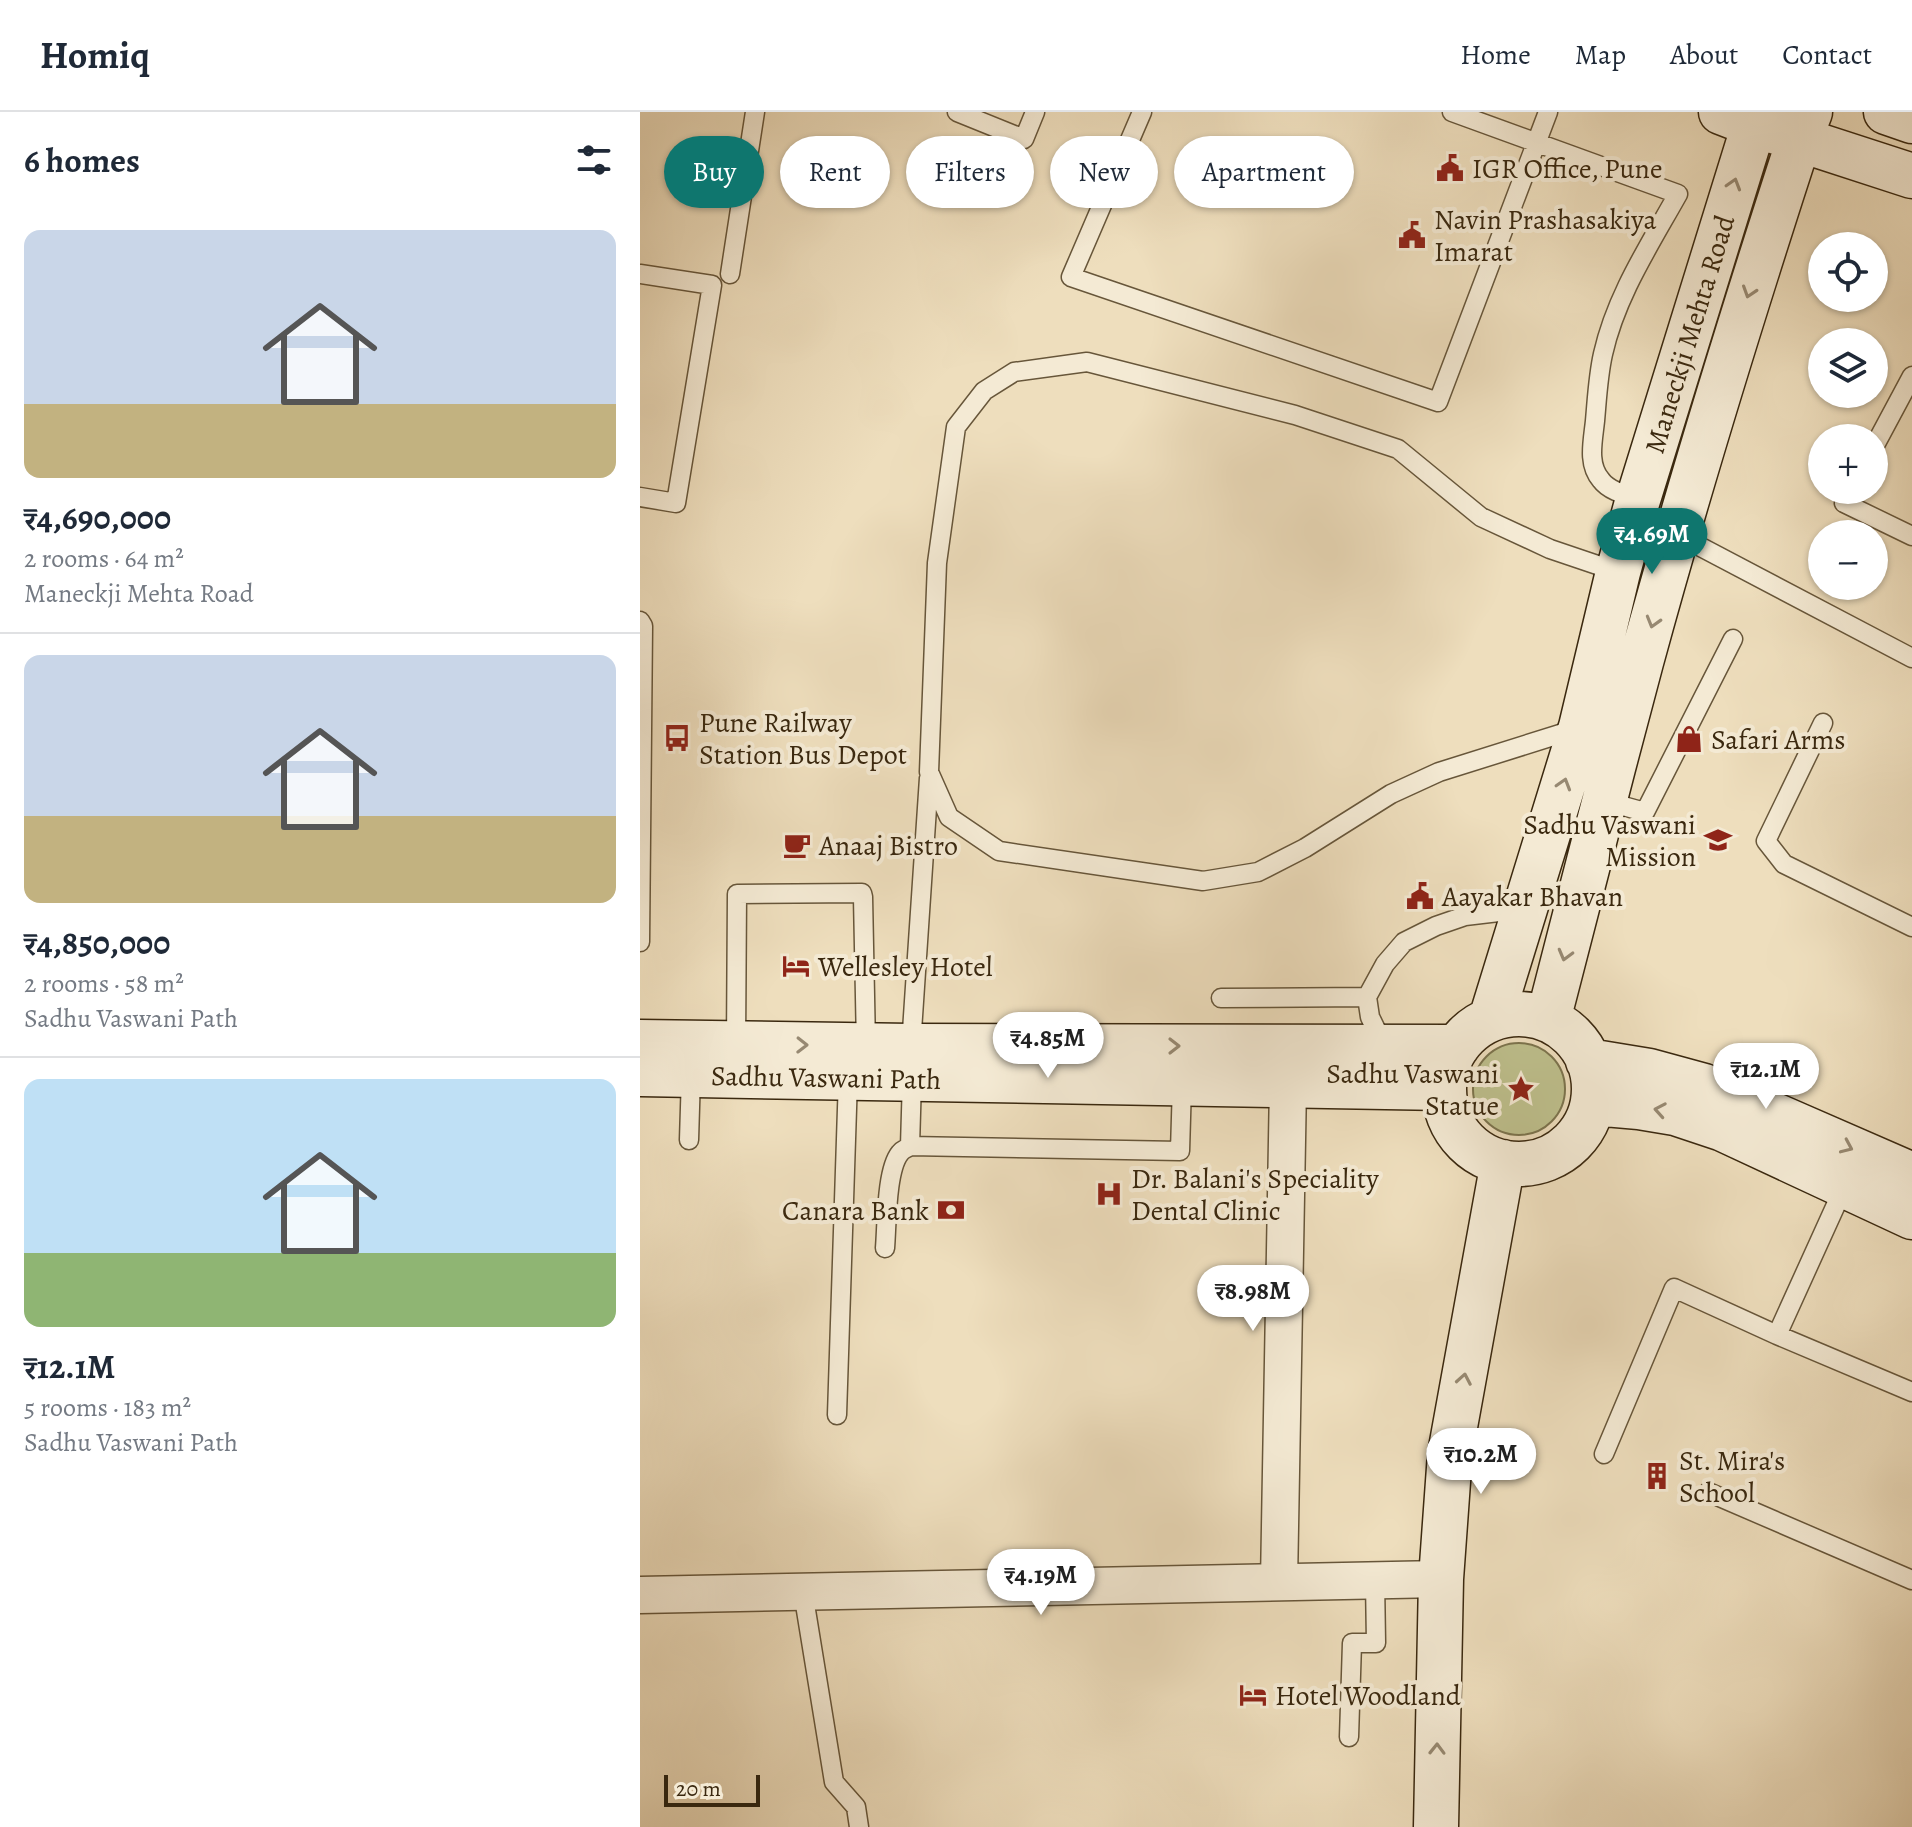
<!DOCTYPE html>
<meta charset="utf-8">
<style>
:root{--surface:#fff;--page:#f2f2f3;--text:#1f2937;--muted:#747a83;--line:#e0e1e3;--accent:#0f766e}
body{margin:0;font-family:Alegreya,serif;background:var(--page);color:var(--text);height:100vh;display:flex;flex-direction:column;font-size:30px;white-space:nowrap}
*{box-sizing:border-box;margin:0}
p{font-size:26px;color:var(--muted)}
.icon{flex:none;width:44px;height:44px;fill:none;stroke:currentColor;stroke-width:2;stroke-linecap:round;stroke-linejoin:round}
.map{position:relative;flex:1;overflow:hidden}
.side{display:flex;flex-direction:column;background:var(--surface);width:640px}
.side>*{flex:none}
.guide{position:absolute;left:24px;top:24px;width:760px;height:72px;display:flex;gap:16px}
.fabs{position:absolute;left:1168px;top:120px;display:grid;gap:16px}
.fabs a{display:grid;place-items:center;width:80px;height:80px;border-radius:50%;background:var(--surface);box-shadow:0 2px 6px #0004;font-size:40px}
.scale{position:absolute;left:24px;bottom:20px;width:96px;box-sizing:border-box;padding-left:8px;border:4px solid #3a280f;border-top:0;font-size:22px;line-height:28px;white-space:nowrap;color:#3a280f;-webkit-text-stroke:6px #f4ead4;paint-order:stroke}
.price{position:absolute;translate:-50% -68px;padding:0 18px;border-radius:28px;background:#fff;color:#222;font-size:26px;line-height:52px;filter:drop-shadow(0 2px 4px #0008)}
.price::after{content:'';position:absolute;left:50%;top:48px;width:24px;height:18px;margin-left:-12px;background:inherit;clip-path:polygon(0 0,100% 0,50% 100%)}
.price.active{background:var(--accent);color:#fff}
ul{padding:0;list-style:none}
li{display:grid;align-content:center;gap:16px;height:424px;padding:0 24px}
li+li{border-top:2px solid var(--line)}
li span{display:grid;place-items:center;height:248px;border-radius:16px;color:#555}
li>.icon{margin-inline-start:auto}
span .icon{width:144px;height:144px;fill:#fffc;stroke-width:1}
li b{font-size:34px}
h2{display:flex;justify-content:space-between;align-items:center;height:96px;padding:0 24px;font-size:34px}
.chip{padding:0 28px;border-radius:36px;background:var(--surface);box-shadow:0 2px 6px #0004;font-size:28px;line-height:72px}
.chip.active{background:var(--accent);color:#fff}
header{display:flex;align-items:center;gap:48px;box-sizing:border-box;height:112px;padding:0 40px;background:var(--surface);border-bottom:2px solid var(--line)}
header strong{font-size:38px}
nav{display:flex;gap:44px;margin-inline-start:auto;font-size:28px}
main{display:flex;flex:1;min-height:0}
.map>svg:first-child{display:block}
.green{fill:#bec08d;stroke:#7c744e;stroke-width:2}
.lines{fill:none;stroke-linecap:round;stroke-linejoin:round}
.lane-casing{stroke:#67563a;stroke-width:21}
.street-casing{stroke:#67563a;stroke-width:39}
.secondary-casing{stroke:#3a280f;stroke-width:47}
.lane{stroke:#f4ead4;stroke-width:18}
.street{stroke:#f4ead4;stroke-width:36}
.secondary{stroke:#f4ead4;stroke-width:44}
.oneway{stroke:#978972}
.labels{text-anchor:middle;stroke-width:8;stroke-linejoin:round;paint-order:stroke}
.poi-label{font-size:28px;fill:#3a280f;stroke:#f4ead4;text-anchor:start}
.street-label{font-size:28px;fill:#3a280f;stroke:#f4ead4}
</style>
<header>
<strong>Homiq</strong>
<nav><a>Home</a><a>Map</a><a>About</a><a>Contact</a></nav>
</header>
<main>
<section class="side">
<h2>6 homes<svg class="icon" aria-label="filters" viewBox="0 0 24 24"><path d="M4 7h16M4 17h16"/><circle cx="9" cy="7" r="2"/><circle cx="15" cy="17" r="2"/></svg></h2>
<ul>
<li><span style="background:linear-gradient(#c9d6e8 70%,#c2b280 0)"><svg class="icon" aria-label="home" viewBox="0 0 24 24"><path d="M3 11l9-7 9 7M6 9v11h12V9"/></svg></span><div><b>₹4,690,000</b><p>2 rooms · 64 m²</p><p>Maneckji Mehta Road</p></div></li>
<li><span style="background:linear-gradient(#c9d6e8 65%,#c2b280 0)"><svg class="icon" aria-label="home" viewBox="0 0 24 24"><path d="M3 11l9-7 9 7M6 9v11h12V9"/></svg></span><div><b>₹4,850,000</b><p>2 rooms · 58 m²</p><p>Sadhu Vaswani Path</p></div></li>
<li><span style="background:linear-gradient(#bfe0f5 70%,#8fb573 0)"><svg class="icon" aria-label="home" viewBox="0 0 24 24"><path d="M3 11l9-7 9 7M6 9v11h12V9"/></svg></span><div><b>₹12.1M</b><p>5 rooms · 183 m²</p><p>Sadhu Vaswani Path</p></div></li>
</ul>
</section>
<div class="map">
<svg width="1272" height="1715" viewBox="0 0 1272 1715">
<rect width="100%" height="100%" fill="#eedebd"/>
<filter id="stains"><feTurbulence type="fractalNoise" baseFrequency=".0025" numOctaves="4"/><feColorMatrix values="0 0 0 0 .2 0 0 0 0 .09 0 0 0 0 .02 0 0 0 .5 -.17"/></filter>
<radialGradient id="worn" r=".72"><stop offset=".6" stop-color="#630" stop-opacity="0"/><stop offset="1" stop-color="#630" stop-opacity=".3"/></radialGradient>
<path class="green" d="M833 977a46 46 0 1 1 92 0a46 46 0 1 1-92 0Z"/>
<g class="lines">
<g class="lane-casing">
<path id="lane" d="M317 0 384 27 395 0
M502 0 431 165 798 290 908 0
M812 0 1038 82C1009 134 976 184 963 242 958 264 957 287 955 309 953 329 947 352 961 368 969 379 986 383 999 387
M0 162 72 173 36 391 0 385
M90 162 115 0
M1234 335 1272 264
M1211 378 1204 391 1272 424
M1038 423 1272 546
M0 509 3 514 0 830
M1183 611 1126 729 1144 752 1272 815
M939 616 799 660 751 682 665 736 618 760 563 769 359 739 309 705 289 660 297 451 316 315 344 279 374 260 447 250 655 303 758 337 841 405 910 437 978 460
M965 689 1005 700 1093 527
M581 886 727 885
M96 932 97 782 222 781 223 785 226 934
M271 934 289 666
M744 934 730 905 727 885 745 852 764 830 796 814 825 804 884 797
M49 1028 51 963
M270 1034 272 967
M245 1136C247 1113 246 1058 260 1041 263 1037 266 1037 270 1034L540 1039 542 972
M1137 1223 1205 1073
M197 1303 208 966
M964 1342 1034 1176 1137 1223 1272 1280
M1068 1380 1272 1468
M163 1480 194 1670 216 1695 219 1715
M709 1625 712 1531H736L735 1468"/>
</g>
<g class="street-casing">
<path id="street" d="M639 1470 648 973
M0 1483 801 1467"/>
</g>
<g class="secondary-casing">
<path id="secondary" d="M1081 0 1112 12 1272 64
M1246 0 1272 9
M804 977a75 75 0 1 1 150 0a75 75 0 1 1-150 0Z
M851 907 941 615 978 460 996 394 1118 0
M908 908C939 788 969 669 1001 550 1049 374 1103 200 1159 28L1170 0
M0 930 271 934 817 935
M948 949 1009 959 1064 974 1107 991 1272 1063
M0 962 804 976
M953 991 999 995 1035 1001 1083 1017 1272 1105
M796 1715 801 1467 810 1342 863 1050"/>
</g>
<use href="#lane" class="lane"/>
<use href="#street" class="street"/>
<use href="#secondary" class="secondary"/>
</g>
<defs><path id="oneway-chevron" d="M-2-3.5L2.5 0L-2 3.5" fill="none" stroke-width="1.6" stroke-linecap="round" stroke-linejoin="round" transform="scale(2)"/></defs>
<g class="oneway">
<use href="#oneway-chevron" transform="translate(1094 72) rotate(-73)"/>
<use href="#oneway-chevron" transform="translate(1109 180) rotate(108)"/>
<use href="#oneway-chevron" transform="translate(1013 510) rotate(106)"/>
<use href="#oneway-chevron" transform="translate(924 672) rotate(-73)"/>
<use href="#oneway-chevron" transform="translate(925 843) rotate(105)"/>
<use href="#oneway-chevron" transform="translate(162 933) rotate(1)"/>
<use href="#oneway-chevron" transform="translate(534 934)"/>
<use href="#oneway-chevron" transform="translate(1020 998) rotate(-170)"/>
<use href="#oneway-chevron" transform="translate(1207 1035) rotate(24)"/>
<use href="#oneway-chevron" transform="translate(824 1267) rotate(-80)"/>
<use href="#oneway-chevron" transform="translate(797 1637) rotate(-89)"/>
</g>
<defs>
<g id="civic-bare" transform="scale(2.16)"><path d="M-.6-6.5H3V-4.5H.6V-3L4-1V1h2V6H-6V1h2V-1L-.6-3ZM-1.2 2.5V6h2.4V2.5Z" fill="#8f2418" stroke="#f4ead4" stroke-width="2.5" paint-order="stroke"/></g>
<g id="bus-bare" transform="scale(2.16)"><path d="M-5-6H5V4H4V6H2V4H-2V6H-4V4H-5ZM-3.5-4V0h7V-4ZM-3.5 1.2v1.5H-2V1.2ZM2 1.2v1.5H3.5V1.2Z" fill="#8f2418" stroke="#f4ead4" stroke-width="2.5" paint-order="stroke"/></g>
<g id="shop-bare" transform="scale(2.16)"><path d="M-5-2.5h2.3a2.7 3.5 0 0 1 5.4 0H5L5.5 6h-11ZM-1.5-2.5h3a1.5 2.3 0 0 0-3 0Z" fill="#8f2418" stroke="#f4ead4" stroke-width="2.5" paint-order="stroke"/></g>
<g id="school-bare" transform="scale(2.16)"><path d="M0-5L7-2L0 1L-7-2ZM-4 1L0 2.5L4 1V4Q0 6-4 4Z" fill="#8f2418" stroke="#f4ead4" stroke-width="2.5" paint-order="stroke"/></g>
<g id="cafe-bare" transform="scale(2.16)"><path d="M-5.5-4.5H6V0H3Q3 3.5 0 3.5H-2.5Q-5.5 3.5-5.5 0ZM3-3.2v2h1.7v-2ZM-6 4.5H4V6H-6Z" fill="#8f2418" stroke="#f4ead4" stroke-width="2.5" paint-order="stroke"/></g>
<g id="hotel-bare" transform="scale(2.16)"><path d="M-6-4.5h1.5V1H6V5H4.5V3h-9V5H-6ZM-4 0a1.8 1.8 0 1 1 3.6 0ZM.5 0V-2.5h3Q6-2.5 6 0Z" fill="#8f2418" stroke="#f4ead4" stroke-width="2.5" paint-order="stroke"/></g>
<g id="sight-bare" transform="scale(2.16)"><path d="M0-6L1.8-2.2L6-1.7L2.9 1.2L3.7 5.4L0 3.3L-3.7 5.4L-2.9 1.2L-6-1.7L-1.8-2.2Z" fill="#8f2418" stroke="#f4ead4" stroke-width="2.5" paint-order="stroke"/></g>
<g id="hospital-bare" transform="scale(2.16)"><path d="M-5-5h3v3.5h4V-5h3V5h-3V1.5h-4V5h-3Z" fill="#8f2418" stroke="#f4ead4" stroke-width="2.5" paint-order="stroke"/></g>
<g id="bank-bare" transform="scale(2.16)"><path d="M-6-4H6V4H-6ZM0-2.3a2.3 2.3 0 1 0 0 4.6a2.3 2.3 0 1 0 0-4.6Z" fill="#8f2418" stroke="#f4ead4" stroke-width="2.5" paint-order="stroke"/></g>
<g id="building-bare" transform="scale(2.16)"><path d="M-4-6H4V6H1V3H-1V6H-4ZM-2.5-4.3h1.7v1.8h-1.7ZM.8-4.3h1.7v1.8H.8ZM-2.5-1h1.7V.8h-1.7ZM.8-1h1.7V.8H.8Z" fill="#8f2418" stroke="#f4ead4" stroke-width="2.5" paint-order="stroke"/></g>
</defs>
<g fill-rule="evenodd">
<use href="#civic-bare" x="810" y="56"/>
<use href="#civic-bare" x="772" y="123"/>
<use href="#bus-bare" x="37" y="626"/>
<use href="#shop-bare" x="1049" y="627"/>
<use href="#school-bare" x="1078" y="728"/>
<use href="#cafe-bare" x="157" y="733"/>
<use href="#civic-bare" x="780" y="784"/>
<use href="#hotel-bare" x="156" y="854"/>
<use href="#sight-bare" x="881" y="977"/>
<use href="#hospital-bare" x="469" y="1082"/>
<use href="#bank-bare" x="311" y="1098"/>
<use href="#building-bare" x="1017" y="1364"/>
<use href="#hotel-bare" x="613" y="1583"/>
</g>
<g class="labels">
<g class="poi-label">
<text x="832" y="66">IGR Office, Pune</text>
<text x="794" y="117">Navin Prashasakiya<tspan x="794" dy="32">Imarat</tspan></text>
<text x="59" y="620">Pune Railway<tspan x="59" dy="32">Station Bus Depot</tspan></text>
<text x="1071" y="637">Safari Arms</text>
<text x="1056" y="722" text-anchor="end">Sadhu Vaswani<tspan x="1056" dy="32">Mission</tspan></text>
<text x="179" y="743">Anaaj Bistro</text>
<text x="802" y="794">Aayakar Bhavan</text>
<text x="178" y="864">Wellesley Hotel</text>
<text x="859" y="971" text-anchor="end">Sadhu Vaswani<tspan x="859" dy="32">Statue</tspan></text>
<text x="491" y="1076">Dr. Balani's Speciality<tspan x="491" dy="32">Dental Clinic</tspan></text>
<text x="289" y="1108" text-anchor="end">Canara Bank</text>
<text x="1039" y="1358">St. Mira's<tspan x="1039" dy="32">School</tspan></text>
<text x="635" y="1593">Hotel Woodland</text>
</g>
<g class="street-label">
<text transform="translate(1049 222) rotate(-73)" y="10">Maneckji Mehta Road</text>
<text transform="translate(186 965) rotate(1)" y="10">Sadhu Vaswani Path</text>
</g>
</g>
<rect width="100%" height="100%" filter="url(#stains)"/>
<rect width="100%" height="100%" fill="url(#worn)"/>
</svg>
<div class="fabs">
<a><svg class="icon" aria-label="locate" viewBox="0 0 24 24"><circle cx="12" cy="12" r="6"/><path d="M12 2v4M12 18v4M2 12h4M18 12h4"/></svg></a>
<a><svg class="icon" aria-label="layers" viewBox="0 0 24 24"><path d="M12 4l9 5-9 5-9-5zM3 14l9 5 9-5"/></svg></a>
<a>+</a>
<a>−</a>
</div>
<div class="scale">20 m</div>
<b class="price active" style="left:1012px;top:464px">₹4.69M</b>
<b class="price" style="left:408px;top:968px">₹4.85M</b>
<b class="price" style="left:1126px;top:999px">₹12.1M</b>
<b class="price" style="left:613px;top:1221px">₹8.98M</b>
<b class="price" style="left:841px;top:1384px">₹10.2M</b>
<b class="price" style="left:401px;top:1505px">₹4.19M</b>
<div class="guide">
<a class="chip active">Buy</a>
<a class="chip">Rent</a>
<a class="chip">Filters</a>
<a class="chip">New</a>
<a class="chip">Apartment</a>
</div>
</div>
</main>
